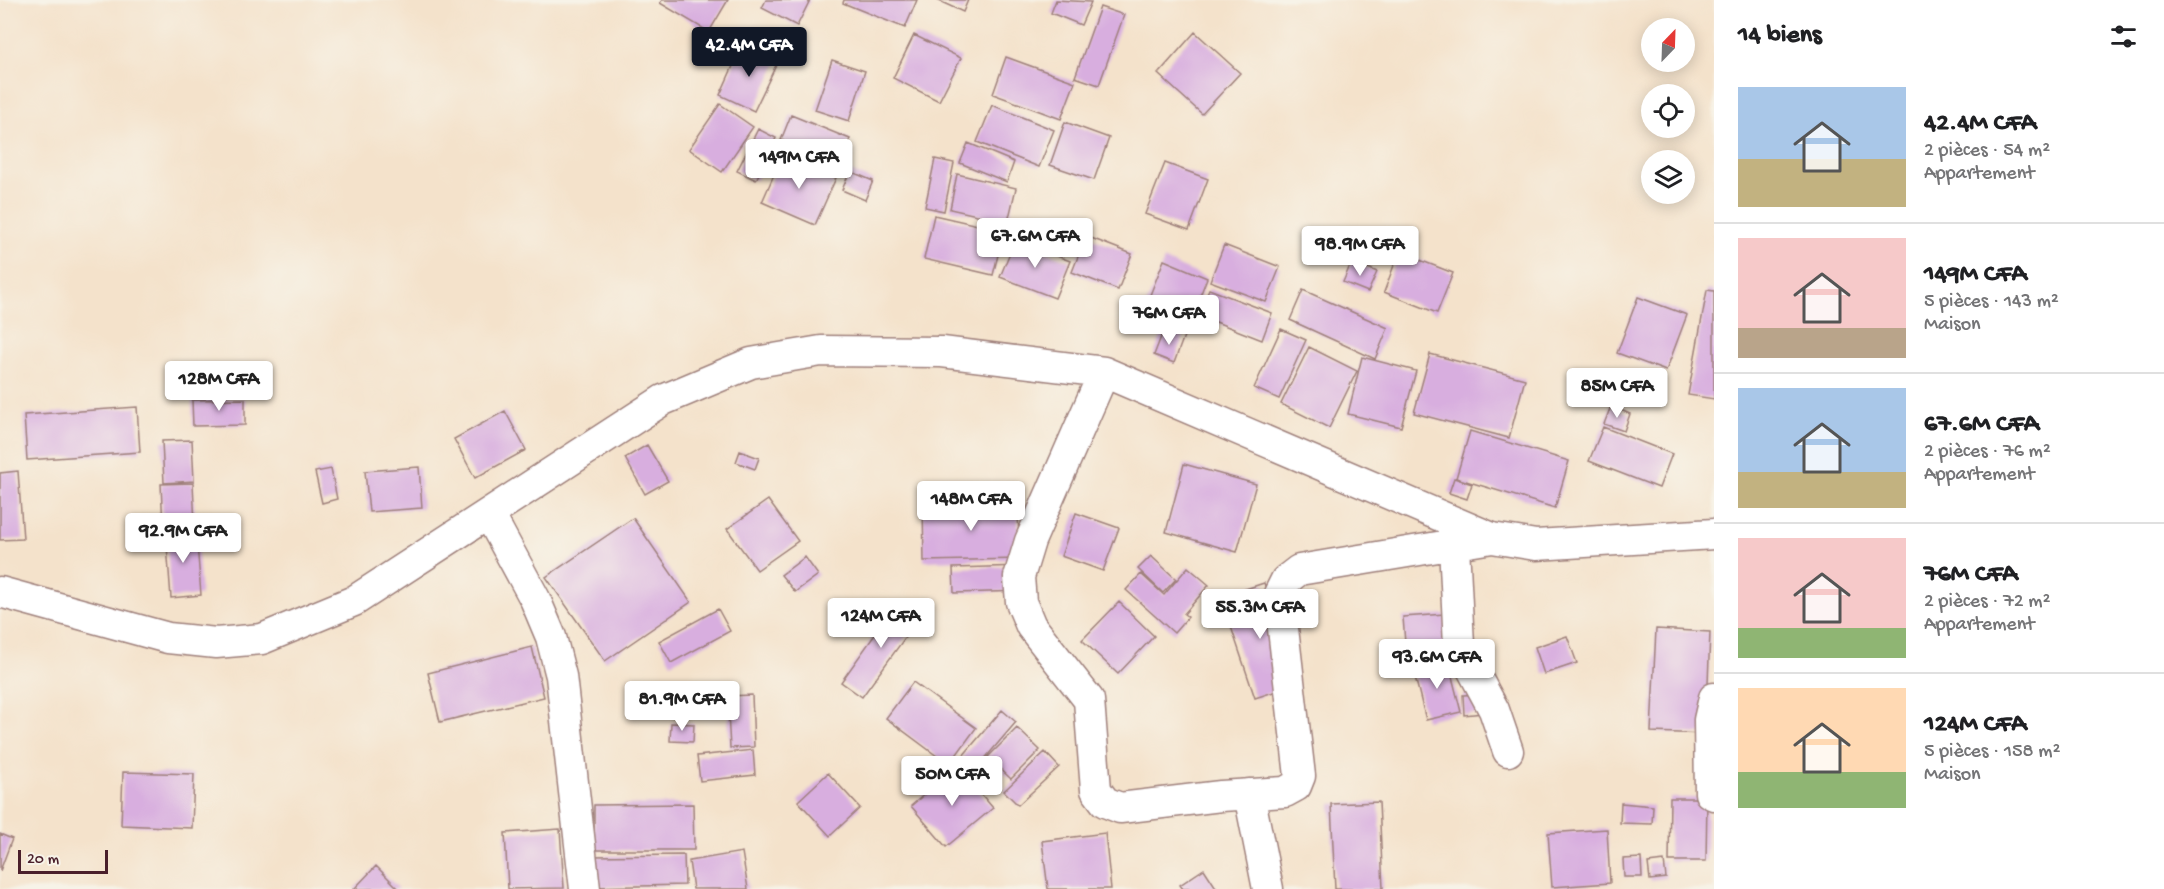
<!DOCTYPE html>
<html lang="fr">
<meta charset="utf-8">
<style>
:root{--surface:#fff;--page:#f2f2f2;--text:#202124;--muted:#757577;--line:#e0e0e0;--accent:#111827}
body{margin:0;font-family:"Gochi Hand",sans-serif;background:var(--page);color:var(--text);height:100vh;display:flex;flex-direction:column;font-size:22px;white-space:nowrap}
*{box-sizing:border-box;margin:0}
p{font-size:20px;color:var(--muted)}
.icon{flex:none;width:33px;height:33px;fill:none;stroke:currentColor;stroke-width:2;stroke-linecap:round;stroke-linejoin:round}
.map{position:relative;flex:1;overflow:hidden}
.details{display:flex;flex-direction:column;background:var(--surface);width:450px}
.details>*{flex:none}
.needle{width:39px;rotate:23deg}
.fabs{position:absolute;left:1641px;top:18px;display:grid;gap:12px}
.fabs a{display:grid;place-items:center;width:54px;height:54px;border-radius:50%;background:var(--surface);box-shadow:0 3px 15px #0003;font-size:30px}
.scale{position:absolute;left:18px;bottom:15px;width:90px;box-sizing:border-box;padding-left:6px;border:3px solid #4a1f2b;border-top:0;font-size:16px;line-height:21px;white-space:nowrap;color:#4a1f2b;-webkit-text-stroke:4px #f7f3e8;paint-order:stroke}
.price{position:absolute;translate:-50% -51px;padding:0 14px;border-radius:6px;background:#fff;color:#222;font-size:20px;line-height:39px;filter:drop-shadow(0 2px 3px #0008)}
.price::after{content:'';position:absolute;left:50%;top:36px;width:18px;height:14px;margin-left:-9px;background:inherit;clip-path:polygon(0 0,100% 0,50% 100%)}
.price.active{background:var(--accent);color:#fff}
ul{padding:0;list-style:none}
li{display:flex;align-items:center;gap:18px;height:150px;padding:0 24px}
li+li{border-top:2px solid var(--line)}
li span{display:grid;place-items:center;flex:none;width:168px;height:120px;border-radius:0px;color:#555}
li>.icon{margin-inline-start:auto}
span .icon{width:72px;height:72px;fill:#fffc;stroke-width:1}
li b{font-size:26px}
h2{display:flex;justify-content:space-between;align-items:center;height:72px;padding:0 24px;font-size:26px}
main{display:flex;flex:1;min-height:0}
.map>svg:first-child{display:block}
.building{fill:#d8aedf}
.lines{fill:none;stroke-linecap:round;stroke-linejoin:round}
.minor-casing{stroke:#9f807b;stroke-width:33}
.minor{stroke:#fff;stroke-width:30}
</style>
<main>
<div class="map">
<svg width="1714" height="889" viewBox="0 0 1714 889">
<rect width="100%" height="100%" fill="#f7f3e8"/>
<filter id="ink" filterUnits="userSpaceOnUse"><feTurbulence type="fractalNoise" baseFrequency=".0167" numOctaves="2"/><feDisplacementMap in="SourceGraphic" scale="12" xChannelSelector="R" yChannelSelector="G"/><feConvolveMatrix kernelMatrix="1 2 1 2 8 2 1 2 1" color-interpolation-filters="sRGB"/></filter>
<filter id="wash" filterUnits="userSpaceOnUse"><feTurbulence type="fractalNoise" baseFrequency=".008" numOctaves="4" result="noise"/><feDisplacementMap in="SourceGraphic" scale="24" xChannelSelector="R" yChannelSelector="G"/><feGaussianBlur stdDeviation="1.35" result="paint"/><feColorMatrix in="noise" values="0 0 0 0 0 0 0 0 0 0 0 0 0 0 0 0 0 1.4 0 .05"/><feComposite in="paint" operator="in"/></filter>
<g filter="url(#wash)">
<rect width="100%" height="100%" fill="#f4e2cb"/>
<g id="blocks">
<path class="building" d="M662 0H728L709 32 660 3Z
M766 0H810L797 26 762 8Z
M844 0H917L905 28 843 3Z
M937 0H968L963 12Z
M1056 0 1091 2 1081 25 1051 13Z
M1100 7 1124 15 1099 85 1075 77Z
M1195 32 1240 73 1202 114 1158 74Z
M914 35 961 58 939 101 893 78Z
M743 44 778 61 754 111 720 95Z
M1006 57 1075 82 1061 119 993 94Z
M832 60 865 71 849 121 815 110Z
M720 104 753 127 722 172 689 149Z
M992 105 1054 130 1039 167 977 142Z
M791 115 850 139 840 164 781 140Z
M1065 122 1109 138 1094 180 1050 165Z
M758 129 776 138 756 180 737 171Z
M968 143 1014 162 1007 182 960 163Z
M783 154 836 178 815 225 762 202Z
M935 159 954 163 944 211 925 207Z
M1165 163 1208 179 1189 230 1145 214Z
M850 171 873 181 865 200 842 190Z
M957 174 1016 188 1008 222 950 209Z
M934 215 1004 231 993 275 924 259Z
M1086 236 1132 254 1118 290 1072 272Z
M1015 240 1070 261 1055 298 1000 277Z
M1224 245 1280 267 1266 302 1210 281Z
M1399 252 1453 273 1437 313 1384 292Z
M1164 260 1207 278 1186 332 1142 315Z
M1352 261 1377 272 1368 292 1343 282Z
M1209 289 1272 313 1262 340 1198 315Z
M1303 290 1388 328 1375 359 1290 320Z
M1707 290 1714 291V399L1688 395Z
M1638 297 1687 315 1666 371 1617 353Z
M1164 329 1184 336 1174 363 1154 355Z
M1281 329 1306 340 1279 399 1254 388Z
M1309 347 1357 371 1329 428 1281 404Z
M1430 354 1525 379 1509 438 1414 413Z
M1362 357 1416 371 1401 427 1348 414Z
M245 399V425L193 426 192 400Z
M1611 406 1630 414 1624 431 1604 424Z
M137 407 140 452 27 460 24 415Z
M505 411 526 450 475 478 454 439Z
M1603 427 1672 454 1659 488 1589 461Z
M1470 431 1569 461 1555 508 1456 478Z
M192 440 194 481 164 483 162 441Z
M647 445 668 481 645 494 625 458Z
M740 451 759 458 755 469 736 462Z
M1184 464 1256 484 1237 552 1166 532Z
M419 467 422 508 369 512 365 471Z
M331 469 337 499 322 503 315 472Z
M18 471 23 539 0 540V473Z
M1454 478 1472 484 1467 499 1449 493Z
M193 483 195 526 163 527 161 484Z
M768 500 798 541 757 570 727 529Z
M1018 502 1019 559 924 561 923 504Z
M1076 513 1119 528 1103 571 1061 556Z
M633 518 691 602 605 661 546 577Z
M196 530 201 595 171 598 166 532Z
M1151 556 1176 579 1163 593 1138 569Z
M805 557 818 575 795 592 781 575Z
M1023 566 1024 591 954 593 953 568Z
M1188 567 1209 585 1184 614 1188 617 1174 633 1126 590 1141 574 1164 595Z
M1264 583 1298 684 1255 698 1221 597Z
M899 601 920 617 862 697 841 682Z
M1119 602 1154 636 1118 674 1082 640Z
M718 609 730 631 671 663 659 641Z
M1445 614 1448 653 1406 656 1403 617Z
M1656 629 1710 632 1706 734 1651 732Z
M1567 636 1577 663 1544 674 1535 647Z
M532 647 544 697 440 722 428 673Z
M1448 661 1461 712 1426 720 1413 669Z
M913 682 976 728 949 765 886 718Z
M1482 694 1483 713 1464 715 1463 695Z
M752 695 754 747 730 748 727 696Z
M1002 710 1016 722 976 769 962 757Z
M671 723 694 724 693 742 670 741Z
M1017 728 1040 750 1011 779 988 757Z
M753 750 755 775 700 781 697 756Z
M1045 752 1059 767 1018 805 1004 791Z
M957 766 993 808 946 847 911 806Z
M123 772 194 774 192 828 121 825Z
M828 773 860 808 830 836 798 801Z
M1670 798H1707L1706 861H1669Z
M1379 802 1383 889H1335L1331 804Z
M1621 803 1653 806 1652 824 1620 823Z
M693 804 694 850H594V805Z
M560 829 564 888 508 889 505 833Z
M1607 829 1610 883 1552 887 1548 833Z
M1105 833 1111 889H1048L1042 841Z
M0 834 12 839 0 871Z
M742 852 748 889H693L689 861Z
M684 855 685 885 591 887 590 856Z
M1641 858 1642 877H1624L1623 859Z
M1664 861 1666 878 1650 880 1648 863Z
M376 866 399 889H354Z
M1204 869 1217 889H1183L1180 885Z"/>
</g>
</g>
<g filter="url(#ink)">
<use href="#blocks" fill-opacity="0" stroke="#9f807b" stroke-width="1.5"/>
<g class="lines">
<g class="minor-casing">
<path id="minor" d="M1104 372 1030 541 1019 577 1021 602 1031 626 1089 700 1096 790 1105 802 1120 808 1221 796 1285 792 1296 786 1300 776 1279 594 1286 580 1299 570 1492 538
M489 514 535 599 551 637 561 676 585 889
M1454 545 1459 645 1494 710 1508 751
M0 592 168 638 216 643 262 639 354 601 663 400 751 363 821 351 942 352 1104 372 1492 538 1536 545 1714 534
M1714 698 1709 720 1710 793 1714 795
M1249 794 1268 889"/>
</g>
<use href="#minor" class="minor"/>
</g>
</g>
</svg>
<div class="fabs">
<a><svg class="needle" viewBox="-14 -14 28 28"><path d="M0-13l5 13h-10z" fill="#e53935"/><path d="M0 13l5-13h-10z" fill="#757577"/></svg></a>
<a><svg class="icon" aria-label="locate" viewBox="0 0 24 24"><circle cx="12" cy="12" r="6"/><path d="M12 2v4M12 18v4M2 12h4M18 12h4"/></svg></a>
<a><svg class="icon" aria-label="layers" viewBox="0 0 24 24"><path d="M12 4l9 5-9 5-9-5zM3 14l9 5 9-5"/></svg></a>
</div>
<div class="scale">20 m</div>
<b class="price active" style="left:749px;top:78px">42.4M CFA</b>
<b class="price" style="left:799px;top:190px">149M CFA</b>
<b class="price" style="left:1035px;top:269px">67.6M CFA</b>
<b class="price" style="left:1360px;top:277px">98.9M CFA</b>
<b class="price" style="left:1169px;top:346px">76M CFA</b>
<b class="price" style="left:219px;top:412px">128M CFA</b>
<b class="price" style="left:1617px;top:419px">85M CFA</b>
<b class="price" style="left:971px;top:532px">148M CFA</b>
<b class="price" style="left:183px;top:564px">92.9M CFA</b>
<b class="price" style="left:1260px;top:640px">55.3M CFA</b>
<b class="price" style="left:881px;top:649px">124M CFA</b>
<b class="price" style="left:1437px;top:690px">93.6M CFA</b>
<b class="price" style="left:682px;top:732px">81.9M CFA</b>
<b class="price" style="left:952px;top:807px">50M CFA</b>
</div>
<section class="details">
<h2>14 biens<svg class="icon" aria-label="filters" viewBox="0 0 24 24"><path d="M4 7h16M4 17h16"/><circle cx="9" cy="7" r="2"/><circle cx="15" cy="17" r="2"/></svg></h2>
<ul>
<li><span style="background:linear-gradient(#a9c7e8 60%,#c2b280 0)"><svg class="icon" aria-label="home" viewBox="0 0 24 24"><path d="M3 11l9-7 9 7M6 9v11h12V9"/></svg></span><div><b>42.4M CFA</b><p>2 pièces · 54 m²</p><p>Appartement</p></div></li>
<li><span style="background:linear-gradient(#f6c9c9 75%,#b9a48a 0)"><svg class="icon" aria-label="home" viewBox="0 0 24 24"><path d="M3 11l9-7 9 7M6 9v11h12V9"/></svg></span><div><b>149M CFA</b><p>5 pièces · 143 m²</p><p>Maison</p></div></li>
<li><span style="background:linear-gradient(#a9c7e8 70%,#c2b280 0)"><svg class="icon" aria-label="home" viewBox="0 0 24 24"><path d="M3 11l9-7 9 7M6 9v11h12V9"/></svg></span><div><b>67.6M CFA</b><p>2 pièces · 76 m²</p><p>Appartement</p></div></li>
<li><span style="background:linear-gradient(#f6c9c9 75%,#8fb573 0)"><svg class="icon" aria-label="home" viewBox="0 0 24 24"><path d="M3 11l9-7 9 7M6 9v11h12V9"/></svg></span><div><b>76M CFA</b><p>2 pièces · 72 m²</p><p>Appartement</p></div></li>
<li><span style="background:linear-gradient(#ffd9b3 70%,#8fb573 0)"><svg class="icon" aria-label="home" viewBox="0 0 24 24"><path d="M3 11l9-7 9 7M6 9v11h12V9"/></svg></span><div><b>124M CFA</b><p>5 pièces · 158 m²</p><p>Maison</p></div></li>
</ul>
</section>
</main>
